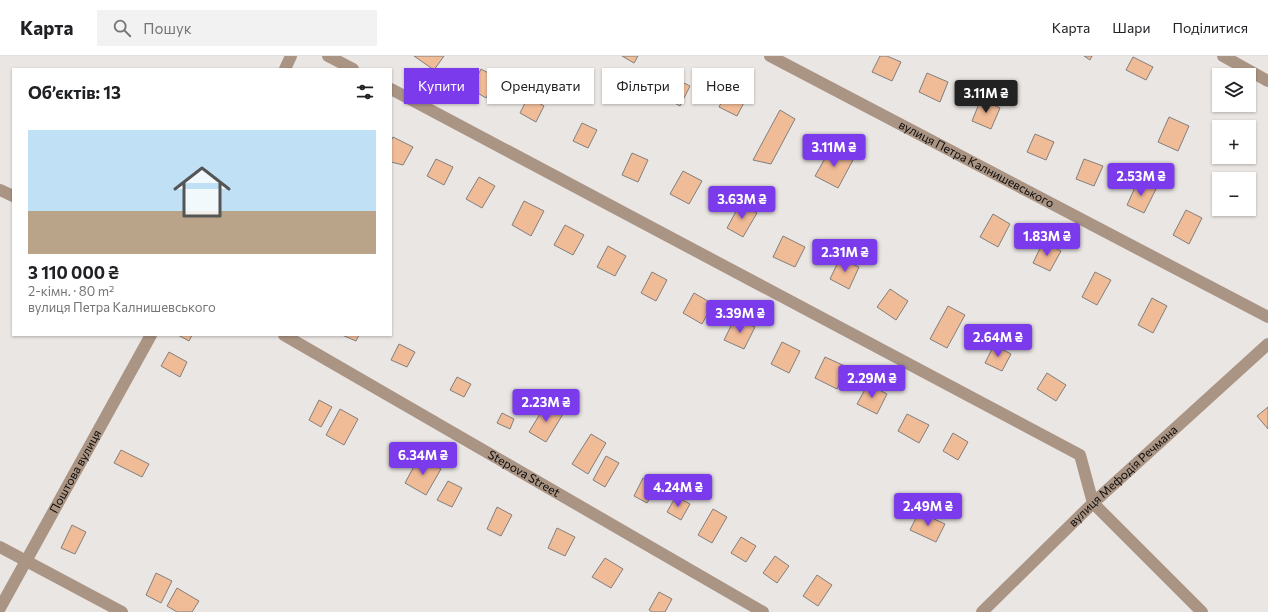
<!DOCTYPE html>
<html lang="uk">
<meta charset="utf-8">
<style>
:root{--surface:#fff;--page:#f2f2f2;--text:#202124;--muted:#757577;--line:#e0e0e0;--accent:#7c3aed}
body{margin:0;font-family:Commissioner,sans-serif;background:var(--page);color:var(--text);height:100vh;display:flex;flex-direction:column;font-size:15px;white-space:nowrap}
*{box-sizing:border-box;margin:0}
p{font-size:13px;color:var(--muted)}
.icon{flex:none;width:22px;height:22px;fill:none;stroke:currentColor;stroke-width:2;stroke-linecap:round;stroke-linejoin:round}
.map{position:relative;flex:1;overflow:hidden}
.panel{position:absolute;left:12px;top:12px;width:380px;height:268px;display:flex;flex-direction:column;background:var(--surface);border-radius:0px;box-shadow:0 1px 3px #0004}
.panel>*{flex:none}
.banner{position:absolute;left:404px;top:12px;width:380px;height:36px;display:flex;gap:8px}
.controls{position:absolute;left:1212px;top:12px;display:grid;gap:8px}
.controls a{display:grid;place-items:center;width:44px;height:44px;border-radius:0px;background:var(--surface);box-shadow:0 1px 3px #0004;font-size:20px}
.price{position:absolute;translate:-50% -34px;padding:0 9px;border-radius:4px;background:var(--accent);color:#fff;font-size:13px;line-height:26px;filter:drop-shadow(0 1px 2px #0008)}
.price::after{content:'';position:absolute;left:50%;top:24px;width:12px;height:9px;margin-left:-6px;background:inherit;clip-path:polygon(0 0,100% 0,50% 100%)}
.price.active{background:#222;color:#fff}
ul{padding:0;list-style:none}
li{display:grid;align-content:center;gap:8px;height:212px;padding:0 16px}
li span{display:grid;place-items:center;height:124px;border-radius:0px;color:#555}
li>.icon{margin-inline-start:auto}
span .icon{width:72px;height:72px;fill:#fffc;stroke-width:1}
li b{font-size:17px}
h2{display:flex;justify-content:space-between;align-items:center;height:48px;padding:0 16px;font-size:17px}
.pill{padding:0 14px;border-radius:0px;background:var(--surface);box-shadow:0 1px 3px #0004;font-size:14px;line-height:36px}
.pill.active{background:var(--accent);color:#fff}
header{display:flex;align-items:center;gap:24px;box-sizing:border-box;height:56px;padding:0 20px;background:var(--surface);border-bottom:1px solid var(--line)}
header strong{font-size:19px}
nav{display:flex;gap:22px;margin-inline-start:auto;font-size:14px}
.search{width:280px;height:36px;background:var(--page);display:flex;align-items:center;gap:10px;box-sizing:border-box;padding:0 14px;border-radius:0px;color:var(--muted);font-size:15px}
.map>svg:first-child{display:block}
.building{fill:#f0bb97;stroke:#827f7d}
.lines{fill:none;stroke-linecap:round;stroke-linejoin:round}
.minor{stroke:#aa9484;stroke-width:12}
.labels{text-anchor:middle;stroke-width:3;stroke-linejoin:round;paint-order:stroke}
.street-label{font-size:12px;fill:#0c0b0a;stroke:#fff}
</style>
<header>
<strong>Карта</strong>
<div class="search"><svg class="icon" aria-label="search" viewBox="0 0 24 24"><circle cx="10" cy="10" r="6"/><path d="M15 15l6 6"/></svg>Пошук</div>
<nav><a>Карта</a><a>Шари</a><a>Поділитися</a></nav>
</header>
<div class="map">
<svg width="1268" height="556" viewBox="0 0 1268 556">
<rect width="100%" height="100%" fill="#eae6e4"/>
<path class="building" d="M414 0H444L434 14Z
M622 0H638L634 7Z
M880 0H887L901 6 892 25 872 16Z
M1084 0H1092L1090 4Z
M1133 1 1153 11 1146 24 1126 14Z
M481 13 497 22 486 42 471 33Z
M927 17 948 26 940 46 919 36Z
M670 20 690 30 680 50 660 39Z
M732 26 750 35 737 60 719 51Z
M528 41 544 50 536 66 520 57Z
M981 43 1000 52 991 73 972 65Z
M780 54 795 63 771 108 753 104Z
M1169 61 1189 70 1178 95 1158 86Z
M582 67 597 74 588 92 573 85Z
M1035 78 1054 86 1046 104 1027 96Z
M393 81 413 91 403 109 391 106V85Z
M831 92 853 104 838 132 815 120Z
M632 97 648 104 638 126 622 119Z
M436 103 453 111 444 129 427 120Z
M1084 103 1103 110 1094 130 1076 123Z
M683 115 702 125 689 148 670 138Z
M479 121 495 130 482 152 466 143Z
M1138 125 1156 133 1144 157 1127 149Z
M524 145 544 155 531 180 512 169Z
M740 148 757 157 743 181 727 172Z
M1186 154 1202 162 1189 188 1173 179Z
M993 158 1010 168 998 191 980 181Z
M565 169 584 179 573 199 554 189Z
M783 180 805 191 795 211 773 201Z
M1043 186 1061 195 1050 215 1033 207Z
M608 190 626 200 615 220 597 211Z
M840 202 859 211 849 233 830 223Z
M652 216 667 224 656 245 641 237Z
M1095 216 1111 224 1097 249 1082 241Z
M890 233 908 245 896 264 877 251Z
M694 237 713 248 702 268 683 257Z
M1152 242 1167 250 1153 277 1138 269Z
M948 250 965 259 947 292 930 283Z
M735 262 755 271 744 293 724 284Z
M178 279H192L189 285Z
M342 279H359L356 285Z
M782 286 800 295 789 317 771 308Z
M399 288 415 296 407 311 391 304Z
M994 289 1011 298 1002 315 985 307Z
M169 296 187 306 180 321 161 310Z
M825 301 847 311 837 333 815 322Z
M1047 317 1066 329 1056 345 1037 333Z
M457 321 471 328 464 341 450 334Z
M868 328 887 338 877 358 857 348Z
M319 344 332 351 321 371 309 364Z
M546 348 563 358 546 386 529 376Z
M1268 351V373L1257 360Z
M340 353 358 363 344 389 326 379Z
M502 357 514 363 510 373 497 367Z
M907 358 929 369 919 387 898 375Z
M953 377 968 386 958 404 943 395Z
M591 378 606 387 588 418 572 408Z
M121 394 149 408 142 421 114 407Z
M606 400 619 407 605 431 593 424Z
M419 401 441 413 426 439 405 427Z
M643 422 657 430 647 447 634 440Z
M448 425 462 432 452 451 437 444Z
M676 440 690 448 681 464 667 456Z
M497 451 512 459 501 480 487 473Z
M713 453 727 461 712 487 698 479Z
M919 456 945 468 936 486 910 474Z
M72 469 86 476 75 498 61 492Z
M557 472 575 481 565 500 548 492Z
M741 481 756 490 746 506 731 497Z
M775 500 789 510 777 527 763 517Z
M605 502 623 513 611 532 592 521Z
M156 517 172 525 161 547 146 539Z
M817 519 832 529 818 550 803 540Z
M177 532 199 545 192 556H177L167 550Z
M659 536 672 543 665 556H652L649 554Z"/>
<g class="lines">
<g class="minor">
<path d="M328 0 353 13"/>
<path id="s1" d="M770 0 1268 261"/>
<path d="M1223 0 1268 25"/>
<path d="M285 13 291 0"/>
<path d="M391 33 1080 399 1093 447 1202 556"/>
<path d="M0 134 13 140"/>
<path id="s2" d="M284 279 763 556"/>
<path d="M0 491 122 556"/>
<path id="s3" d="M0 552 151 279"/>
<path id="s4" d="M982 556 1093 447 1268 288"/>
</g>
</g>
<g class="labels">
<g class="street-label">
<text dy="4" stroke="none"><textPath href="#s1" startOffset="233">вулиця Петра Калнишевського</textPath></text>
<text dy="4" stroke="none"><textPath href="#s3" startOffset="156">Поштова вулиця</textPath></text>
<text dy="4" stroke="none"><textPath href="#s2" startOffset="277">Stepova Street</textPath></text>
<text dy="4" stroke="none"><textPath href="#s4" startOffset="196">вулиця Мефодія Речмана</textPath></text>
</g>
</g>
</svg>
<div class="controls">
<a><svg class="icon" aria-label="layers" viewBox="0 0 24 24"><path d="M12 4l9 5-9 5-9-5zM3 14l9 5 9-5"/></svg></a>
<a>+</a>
<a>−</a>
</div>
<b class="price active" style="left:986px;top:58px">3.11M ₴</b>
<b class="price" style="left:834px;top:112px">3.11M ₴</b>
<b class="price" style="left:1141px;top:141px">2.53M ₴</b>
<b class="price" style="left:742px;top:164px">3.63M ₴</b>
<b class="price" style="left:1047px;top:201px">1.83M ₴</b>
<b class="price" style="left:845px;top:217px">2.31M ₴</b>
<b class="price" style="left:740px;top:278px">3.39M ₴</b>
<b class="price" style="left:998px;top:302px">2.64M ₴</b>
<b class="price" style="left:872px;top:343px">2.29M ₴</b>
<b class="price" style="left:546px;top:367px">2.23M ₴</b>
<b class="price" style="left:423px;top:420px">6.34M ₴</b>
<b class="price" style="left:678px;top:452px">4.24M ₴</b>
<b class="price" style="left:928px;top:471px">2.49M ₴</b>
<div class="banner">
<a class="pill active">Купити</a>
<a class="pill">Орендувати</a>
<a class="pill">Фільтри</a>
<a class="pill">Нове</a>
</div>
<section class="panel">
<h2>Об’єктів: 13<svg class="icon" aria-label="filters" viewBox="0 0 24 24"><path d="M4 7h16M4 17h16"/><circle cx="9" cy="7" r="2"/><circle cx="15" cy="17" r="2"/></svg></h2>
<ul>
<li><span style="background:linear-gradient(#bfe0f5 65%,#b9a48a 0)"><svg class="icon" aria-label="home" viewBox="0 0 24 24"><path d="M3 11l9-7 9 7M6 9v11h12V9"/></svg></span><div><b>3 110 000 ₴</b><p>2-кімн. · 80 m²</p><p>вулиця Петра Калнишевського</p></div></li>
</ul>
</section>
</div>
